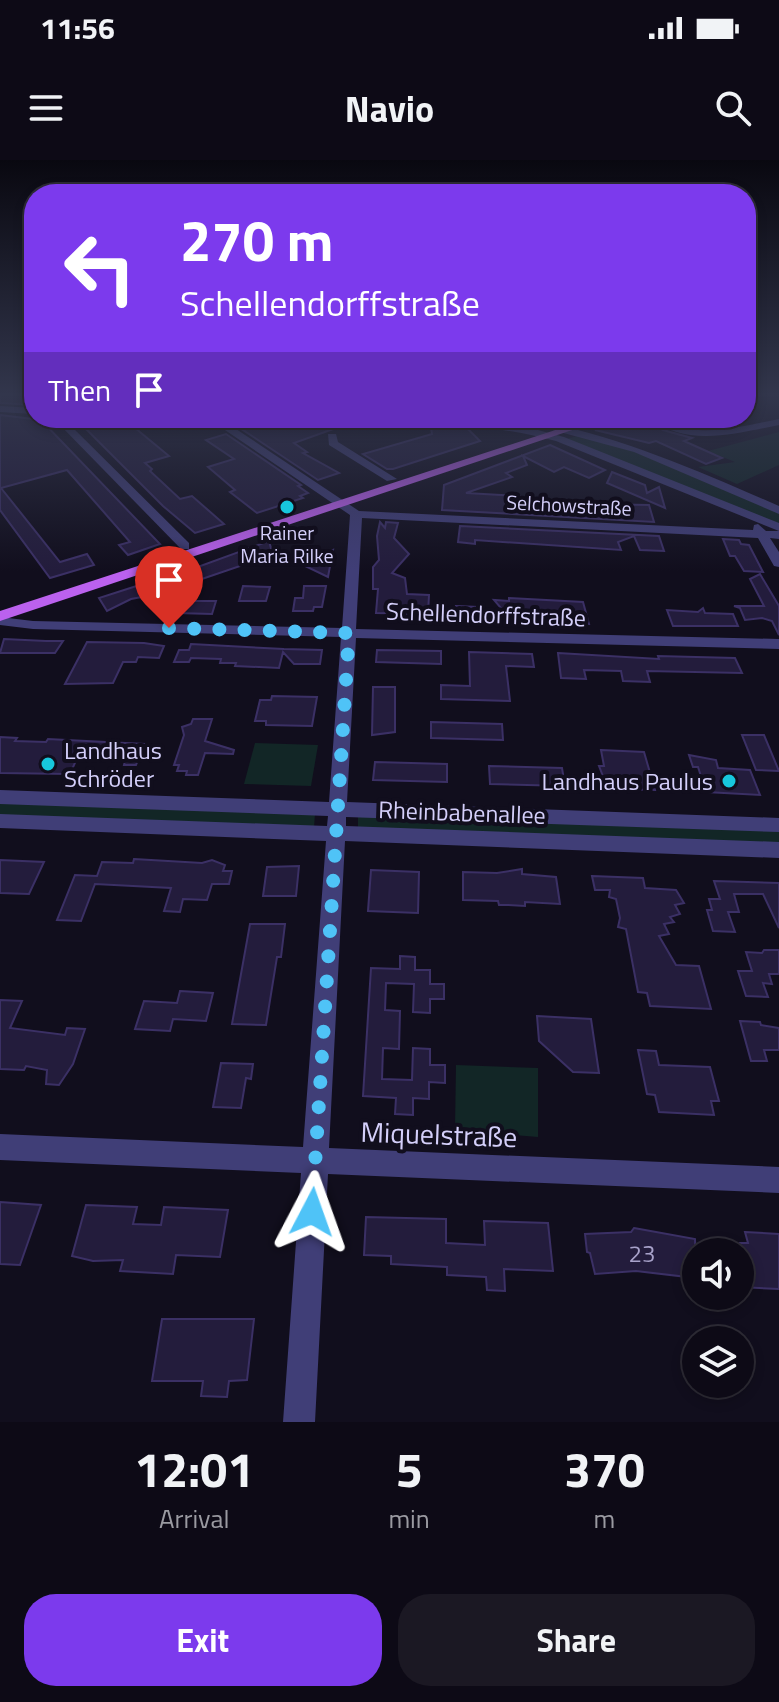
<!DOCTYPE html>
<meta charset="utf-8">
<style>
:root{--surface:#0d0a16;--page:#1b1823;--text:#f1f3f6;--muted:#9a9aa1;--line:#2d2b35;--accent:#7c3aed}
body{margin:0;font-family:"Titillium Web",sans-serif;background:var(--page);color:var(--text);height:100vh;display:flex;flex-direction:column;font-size:30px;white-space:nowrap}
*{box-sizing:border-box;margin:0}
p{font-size:26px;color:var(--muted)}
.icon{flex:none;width:44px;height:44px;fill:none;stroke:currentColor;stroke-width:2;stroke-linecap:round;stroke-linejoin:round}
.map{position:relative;height:1262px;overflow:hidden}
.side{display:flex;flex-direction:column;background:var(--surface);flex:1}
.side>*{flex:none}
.top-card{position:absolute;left:24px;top:24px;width:732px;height:244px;border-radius:32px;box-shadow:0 4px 12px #0003,0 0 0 2px var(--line);background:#7c3aed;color:#fff;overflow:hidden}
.tools{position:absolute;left:682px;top:1078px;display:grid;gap:16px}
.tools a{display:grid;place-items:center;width:72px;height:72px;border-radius:50%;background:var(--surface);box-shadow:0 4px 12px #0003,0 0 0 2px var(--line);font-size:40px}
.pin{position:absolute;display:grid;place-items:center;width:68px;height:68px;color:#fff;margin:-82px -34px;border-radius:50% 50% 50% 0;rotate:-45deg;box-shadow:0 0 8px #0007}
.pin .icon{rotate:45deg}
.me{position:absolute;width:88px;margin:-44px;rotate:4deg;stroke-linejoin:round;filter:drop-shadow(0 0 6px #0008)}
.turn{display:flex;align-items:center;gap:28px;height:168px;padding:0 24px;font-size:36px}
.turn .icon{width:104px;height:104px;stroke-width:2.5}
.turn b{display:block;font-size:56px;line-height:68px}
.then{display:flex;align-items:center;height:76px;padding:0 24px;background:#0003;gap:16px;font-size:30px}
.eta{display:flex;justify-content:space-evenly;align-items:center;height:136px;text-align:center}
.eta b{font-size:48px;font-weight:700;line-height:56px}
.button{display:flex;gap:16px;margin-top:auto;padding:16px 24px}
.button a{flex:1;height:92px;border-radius:32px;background:var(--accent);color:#fff;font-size:32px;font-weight:700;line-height:92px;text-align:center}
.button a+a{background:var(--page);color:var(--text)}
.status{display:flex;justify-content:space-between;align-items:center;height:56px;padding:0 40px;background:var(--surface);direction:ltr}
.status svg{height:22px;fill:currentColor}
header{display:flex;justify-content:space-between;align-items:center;height:104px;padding:0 24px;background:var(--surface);font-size:36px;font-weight:700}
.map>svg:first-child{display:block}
.green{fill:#122626}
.building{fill:#231c3c;stroke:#3b3065;stroke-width:2}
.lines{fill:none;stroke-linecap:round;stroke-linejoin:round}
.minor{fill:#403e77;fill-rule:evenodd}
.major{fill:#bb61ee;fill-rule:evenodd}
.route{stroke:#4fc3f7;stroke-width:14;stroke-dasharray:0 25.2}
.poi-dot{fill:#17c7dd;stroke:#110e1d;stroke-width:3}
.labels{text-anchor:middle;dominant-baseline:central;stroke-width:8;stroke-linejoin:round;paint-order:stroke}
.far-street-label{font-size:20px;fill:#d4cffa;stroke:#110e1d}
.far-poi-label{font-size:20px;fill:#d4cffa;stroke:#110e1d}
.street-label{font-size:24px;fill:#d4cffa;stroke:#110e1d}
.poi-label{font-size:24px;fill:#d4cffa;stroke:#110e1d;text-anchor:start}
.near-number-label{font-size:24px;fill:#a8a2ca}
.near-street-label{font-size:28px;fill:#d4cffa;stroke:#110e1d}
</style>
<div class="status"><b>11:56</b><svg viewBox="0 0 49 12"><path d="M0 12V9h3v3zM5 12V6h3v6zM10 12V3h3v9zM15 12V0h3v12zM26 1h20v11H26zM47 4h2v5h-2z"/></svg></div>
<header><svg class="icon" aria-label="menu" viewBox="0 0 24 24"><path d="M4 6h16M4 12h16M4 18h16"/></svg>Navio<svg class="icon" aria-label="search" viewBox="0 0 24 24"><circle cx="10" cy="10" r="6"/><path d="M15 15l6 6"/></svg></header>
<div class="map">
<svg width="779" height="1262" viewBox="0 0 779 1262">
<rect width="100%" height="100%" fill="#110e1d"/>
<g class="green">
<polygon points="779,272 779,305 737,324 698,307 735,302 708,291"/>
<polygon points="581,275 619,285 779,353 779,364 566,279"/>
<polygon points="255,583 318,585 311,626 244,624"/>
<polygon points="0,642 315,653 314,668 0,656"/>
<polygon points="358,655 779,670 779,684 358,669"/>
<polygon points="456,905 538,908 538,977 455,970"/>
</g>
<g class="building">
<polygon points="0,235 34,235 34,245 0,243"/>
<polygon points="0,255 41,260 160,384 128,395 119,385 130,382 67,310 1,328 60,402 87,394 94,405 50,418 0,350"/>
<polygon points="647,258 663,270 692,278 684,281 722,298 706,304 656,281 649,283 595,270"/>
<polygon points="667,258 717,258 731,265 698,267"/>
<polygon points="96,261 129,263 169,296 145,303 152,309 150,311 180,339 192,336 224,364 195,373 163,346 80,263"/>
<polygon points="260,265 336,268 294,283 307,292 303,293 339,313 318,320 243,270"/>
<polygon points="431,268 468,269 480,281 393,309 387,309 363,294 432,274"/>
<polygon points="226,274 301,325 298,326 308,333 300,336 303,338 257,353 230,332 235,330 208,307 234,299 206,280"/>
<polygon points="550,285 605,310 589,318 564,307 554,312 523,296 527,305 506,313 512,317 466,333 519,336 523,338 524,343 555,345 556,349 583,350 582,346 595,344 649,345 654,362 442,350 444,325"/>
<polygon points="612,312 645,325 647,333 659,327 665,348 607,323"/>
<polygon points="380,362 385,368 386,362 398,363 394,378 409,394 392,413 405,418 407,434 429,435 428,454 376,453 378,429 373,429 373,407 379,400 377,376"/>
<polygon points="460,366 659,376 664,391 640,390 634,376 618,382 621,390 475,380 475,384 458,382"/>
<polygon points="723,379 739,380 741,384 749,385 763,412 744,411 735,396 730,396"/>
<polygon points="269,381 272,392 248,401 249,403 193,422 184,412"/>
<polygon points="333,390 328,417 303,405"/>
<polygon points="760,414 779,446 779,475 772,461 762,458 745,460 740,448 734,446 764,446 750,419"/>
<polygon points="149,422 158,434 131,439 107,451 99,438"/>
<polygon points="243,426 270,427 266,441 239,441"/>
<polygon points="304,426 326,426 322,447 314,447 313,451 293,451 295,438 303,438"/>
<polygon points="509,438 583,442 589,464 508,462 507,455 494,440 509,441"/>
<polygon points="182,441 216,441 212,454 177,453"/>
<polygon points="456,446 478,447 478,461 458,460"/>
<polygon points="703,448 705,453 733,454 738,466 673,466 667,450 698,452"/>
<polygon points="4,479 46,481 63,481 55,493 0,493"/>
<polygon points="87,482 144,483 164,486 159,498 138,497 136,502 123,502 113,523 65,524"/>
<polygon points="191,484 284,489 322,490 320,504 294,504 283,492 279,508 235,506 236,503 220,503 221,499 191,498 189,502 174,502 179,490 189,490"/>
<polygon points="377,490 441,491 441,504 376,502"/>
<polygon points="469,492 532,494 534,507 506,506 510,541 441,539 441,525 470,526"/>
<polygon points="558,493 659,499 658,496 735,498 742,513 647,511 650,522 623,521 621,511 584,510 586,519 561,518"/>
<polygon points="373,527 395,527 395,572 372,575"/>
<polygon points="272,536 317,537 312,566 266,565 266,561 255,561 260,540 271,540"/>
<polygon points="193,559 212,559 205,581 234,590 233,594 205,593 198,615 186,615 187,611 177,611 179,605 174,605 184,575 182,567 191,564"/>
<polygon points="431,562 502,564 503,580 431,578"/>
<polygon points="742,575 764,575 779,611 756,610"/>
<polygon points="0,577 17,578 15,581 46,582 48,579 144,584 136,605 124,605 125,601 106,600 107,597 78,596 70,614 0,613"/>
<polygon points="601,590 644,592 655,630 608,629 599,606 604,606"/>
<polygon points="689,595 716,600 718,608 750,610 760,635 706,632 698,607 693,607"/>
<polygon points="375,602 447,604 447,622 373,620"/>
<polygon points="489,606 562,608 565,626 490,624"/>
<polygon points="134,699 202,703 212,700 225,705 223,711 232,711 229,724 212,724 207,740 183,739 180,752 164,751 171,728 95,724 81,761 57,760 75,715 97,716 102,702 133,703"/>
<polygon points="0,700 44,702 29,734 0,733"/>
<polygon points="299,706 296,736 263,736 267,707"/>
<polygon points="522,709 522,714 556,717 560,744 525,742 525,746 508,745 499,745 498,741 463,740 463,712 497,713"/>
<polygon points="371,710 419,712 418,753 368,751"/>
<polygon points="592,716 643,718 645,728 676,730 684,743 675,745 680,754 670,757 674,762 664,764 669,774 659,776 676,805 699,806 711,849 650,846 647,833 638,832 626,769 618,767 620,758 616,739 609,737 610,730 595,730"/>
<polygon points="714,721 779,723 779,768 763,734 734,734 739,752 728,752 735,772 713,771 707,750 712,750 709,739 720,739"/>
<polygon points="250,764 285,764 281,797 277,797 266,865 232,864"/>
<polygon points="764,790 779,790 779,814 769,814 772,824 763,823 768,837 746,836 738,811 752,811 746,792 762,793"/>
<polygon points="400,796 415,797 415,810 430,810 430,824 444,824 444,839 430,839 430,853 413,852 414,824 386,823 385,850 400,851 399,889 383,888 382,919 412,920 413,888 430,889 430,905 445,905 445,923 429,922 429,939 413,938 413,955 395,954 396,938 363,936 371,808 400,809"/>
<polygon points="180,831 213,833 206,861 173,859 170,871 135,869 144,841 177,843"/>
<polygon points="0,840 22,841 10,868 65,875 67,868 85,869 73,904 59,925 46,924 47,910 26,906 24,910 0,909"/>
<polygon points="537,856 591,859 599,913 573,912 539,881"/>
<polygon points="740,861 760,862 761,865 779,868 779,890 764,890 767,901 751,901"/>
<polygon points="638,890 656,891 659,905 710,907 719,941 711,941 714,955 659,952 655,935 647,934"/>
<polygon points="221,903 253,904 251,919 246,918 241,948 213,947"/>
<polygon points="0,1042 41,1045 20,1105 0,1104"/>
<polygon points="86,1045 137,1047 133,1064 161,1065 164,1047 228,1050 220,1097 176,1095 173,1114 120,1111 123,1100 93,1101 72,1096"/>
<polygon points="366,1057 446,1059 446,1083 485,1085 484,1061 548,1063 553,1111 504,1109 505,1131 487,1130 486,1117 447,1115 447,1107 391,1104 391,1096 364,1095"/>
<polygon points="634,1068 695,1079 696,1118 636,1111 595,1114 590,1093 587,1092 585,1074 631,1072"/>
<polygon points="745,1072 779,1074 779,1129 740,1127 740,1083 748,1083"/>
<polygon points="162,1159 254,1159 247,1220 229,1221 227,1237 201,1236 203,1221 152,1221"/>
</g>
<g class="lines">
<g class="minor">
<polygon points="0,246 34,248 34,254 0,252"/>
<path d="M203,258L474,259L523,266L564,277L779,363V371L556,281C456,254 339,263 235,261L233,267L359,351L753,370L754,365L758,364L766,371H779V379L770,378L779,392V407L774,406L758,378L362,358L356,469L779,479V489L356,478L347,642L779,658V672L346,657V666L779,682V698L345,681L329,988L779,1007V1033L328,1014L315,1262H283L301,1013L0,1000V974L303,987L326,681L0,668V654L327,666L328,656L0,644V630L329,642L341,477L33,469L0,465V457L33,461L342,468L350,355L225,270V261Z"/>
<path d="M650,258C667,258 681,269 698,270C725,272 753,264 779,259V265C737,273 686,288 650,258Z"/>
<polygon points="59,260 65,260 189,383 189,389 181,389 59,264"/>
<path d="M548,263C629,280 703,313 779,346V354L634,292L545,268V264Z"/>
<polygon points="328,274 336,274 338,282 397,319 387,321 329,285"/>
</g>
<g class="major">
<polygon points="746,235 753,235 746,238"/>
<polygon points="592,258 608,258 0,461 0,451"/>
</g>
</g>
<linearGradient id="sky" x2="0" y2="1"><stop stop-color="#090810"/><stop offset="0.57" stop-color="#32364c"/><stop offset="1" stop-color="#32364c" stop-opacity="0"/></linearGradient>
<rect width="779" height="411" fill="url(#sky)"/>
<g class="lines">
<polyline class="route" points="169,468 349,473 312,1052"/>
</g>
<g class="poi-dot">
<circle cx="287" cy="347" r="8"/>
<circle cx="48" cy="604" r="8"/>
<circle cx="729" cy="621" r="8"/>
</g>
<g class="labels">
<g class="far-street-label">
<text transform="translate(569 345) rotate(3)">Selchowstraße</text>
</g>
<g class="far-poi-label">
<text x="287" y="372">Rainer<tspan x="287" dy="23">Maria Rilke</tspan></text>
</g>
<g class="street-label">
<text transform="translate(486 454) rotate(2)">Schellendorffstraße</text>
<text transform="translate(462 652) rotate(2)">Rheinbabenallee</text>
</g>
<g class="poi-label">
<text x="64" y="590">Landhaus<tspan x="64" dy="28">Schröder</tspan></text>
<text x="713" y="621" text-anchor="end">Landhaus Paulus</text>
</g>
<g class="near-number-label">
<text x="642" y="1093">23</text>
</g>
<g class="near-street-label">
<text transform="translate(439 974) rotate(2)">Miquelstraße</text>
</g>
</g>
</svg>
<div class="tools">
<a><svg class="icon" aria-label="sound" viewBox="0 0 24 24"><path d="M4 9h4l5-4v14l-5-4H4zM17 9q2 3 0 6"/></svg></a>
<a><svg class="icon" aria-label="layers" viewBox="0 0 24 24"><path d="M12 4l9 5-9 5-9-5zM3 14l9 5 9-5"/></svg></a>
</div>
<div class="pin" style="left:169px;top:468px;background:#d93025"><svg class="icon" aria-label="arrive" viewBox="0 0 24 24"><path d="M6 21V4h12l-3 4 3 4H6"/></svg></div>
<svg class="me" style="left:312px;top:1052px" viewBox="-20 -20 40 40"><path d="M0-17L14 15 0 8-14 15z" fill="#4fc3f7" stroke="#fff" stroke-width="4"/></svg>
<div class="top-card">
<div class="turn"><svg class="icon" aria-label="left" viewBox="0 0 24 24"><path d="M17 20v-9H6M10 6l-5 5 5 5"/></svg><div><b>270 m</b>Schellendorffstraße</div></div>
<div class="then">Then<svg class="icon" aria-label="arrive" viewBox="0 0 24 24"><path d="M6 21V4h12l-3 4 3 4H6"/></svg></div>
</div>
</div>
<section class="side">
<div class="eta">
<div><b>12:01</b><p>Arrival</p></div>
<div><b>5</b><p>min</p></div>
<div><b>370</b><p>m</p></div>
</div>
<div class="button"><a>Exit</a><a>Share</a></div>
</section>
